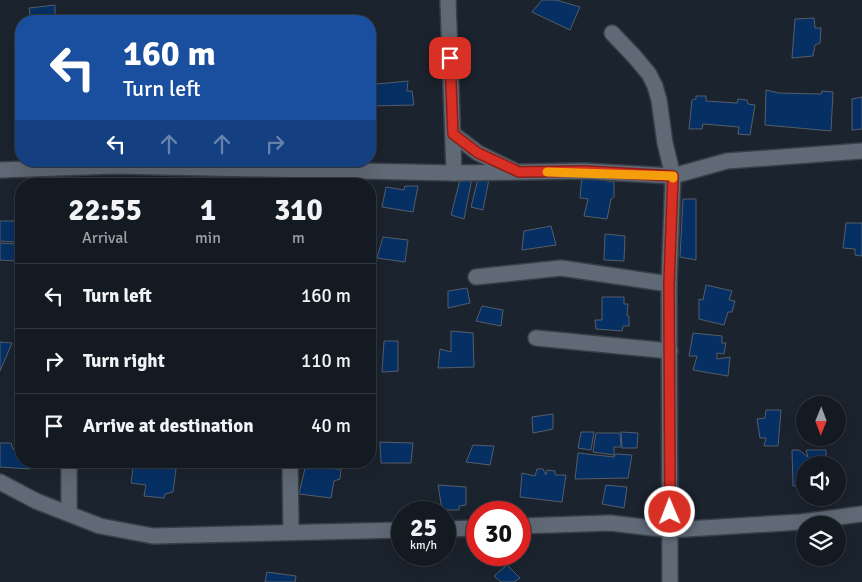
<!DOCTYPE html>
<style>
:root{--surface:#141a22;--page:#21272f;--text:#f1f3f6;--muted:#9da1a5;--line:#333840}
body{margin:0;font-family:Signika,sans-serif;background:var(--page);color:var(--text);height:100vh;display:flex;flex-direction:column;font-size:19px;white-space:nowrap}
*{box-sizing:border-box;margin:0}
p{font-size:16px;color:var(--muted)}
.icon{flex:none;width:28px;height:28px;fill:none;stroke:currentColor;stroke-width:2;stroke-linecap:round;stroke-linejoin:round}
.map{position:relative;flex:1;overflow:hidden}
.drawer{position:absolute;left:15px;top:178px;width:361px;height:290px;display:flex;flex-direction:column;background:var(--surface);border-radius:20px;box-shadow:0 5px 20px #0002,0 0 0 1px var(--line)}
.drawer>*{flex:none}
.guide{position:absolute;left:15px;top:15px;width:361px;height:152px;border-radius:20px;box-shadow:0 5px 20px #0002,0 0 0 1px var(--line);background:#1a4fa0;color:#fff;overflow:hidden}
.needle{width:32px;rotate:181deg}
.tools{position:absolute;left:796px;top:396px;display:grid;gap:10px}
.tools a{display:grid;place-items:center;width:50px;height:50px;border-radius:50%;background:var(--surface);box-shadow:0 5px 20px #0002,0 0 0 1px var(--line);font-size:25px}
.speed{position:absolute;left:391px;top:501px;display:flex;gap:10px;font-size:25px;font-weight:700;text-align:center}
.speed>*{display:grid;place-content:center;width:65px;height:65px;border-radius:50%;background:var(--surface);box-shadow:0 5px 20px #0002,0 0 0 1px var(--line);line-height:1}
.speed small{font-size:12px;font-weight:400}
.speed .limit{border:8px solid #d22;background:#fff;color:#111}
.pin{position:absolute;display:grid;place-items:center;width:42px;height:42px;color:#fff;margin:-21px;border-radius:10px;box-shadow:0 2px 8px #0006}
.me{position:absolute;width:55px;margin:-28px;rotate:359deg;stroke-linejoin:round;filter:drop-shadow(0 0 4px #0008)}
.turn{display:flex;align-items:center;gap:18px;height:105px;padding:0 25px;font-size:22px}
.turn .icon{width:65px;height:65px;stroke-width:2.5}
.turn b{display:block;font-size:35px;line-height:42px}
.lanes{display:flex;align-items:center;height:48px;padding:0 25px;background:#0003;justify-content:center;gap:25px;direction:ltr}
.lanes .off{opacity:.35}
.eta{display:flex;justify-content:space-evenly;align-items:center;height:85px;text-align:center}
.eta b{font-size:30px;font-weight:700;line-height:35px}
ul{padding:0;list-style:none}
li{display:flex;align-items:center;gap:15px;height:65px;padding:0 25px;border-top:1px solid var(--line)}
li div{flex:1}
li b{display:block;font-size:19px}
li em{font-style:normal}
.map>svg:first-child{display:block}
.building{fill:#063063;stroke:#545d6a}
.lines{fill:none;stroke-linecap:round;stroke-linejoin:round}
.minor-casing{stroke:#393f49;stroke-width:18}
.minor{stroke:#606a76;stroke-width:15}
.route-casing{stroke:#8d1f18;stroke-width:12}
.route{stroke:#d93025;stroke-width:9}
.slow{stroke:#f59e0b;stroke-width:9}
</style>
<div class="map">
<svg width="862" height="582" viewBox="0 0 862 582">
<rect width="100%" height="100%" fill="#1b232e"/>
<g class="building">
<polygon points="542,0 556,0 580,7 570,30 532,12"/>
<polygon points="55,5 55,21 31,21 29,8"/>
<polygon points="814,18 815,28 821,28 820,43 815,45 813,56 792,58 795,19"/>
<polygon points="370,80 376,80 377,84 408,81 407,91 412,91 414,105 370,106"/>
<polygon points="766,90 779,93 821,94 822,91 833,92 831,131 765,125"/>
<polygon points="696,96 706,96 706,101 737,103 738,99 747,100 748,104 755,105 750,135 738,134 739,127 703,124 702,129 689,129 692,100 696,99"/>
<polygon points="862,97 862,129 852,130 852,99"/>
<polygon points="582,175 606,177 606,181 614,182 614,197 611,199 607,219 584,216 588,199 580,198"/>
<polygon points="461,176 472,178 464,219 451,215"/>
<polygon points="478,179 489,179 483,210 471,207"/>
<polygon points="405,186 418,186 413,212 382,207 386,187 404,190"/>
<polygon points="683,199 696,199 696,260 680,257"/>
<polygon points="0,221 20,221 16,242 0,241"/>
<polygon points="846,223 862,223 862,256 855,255 855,249 843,248"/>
<polygon points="551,226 556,245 522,250 524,231"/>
<polygon points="605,234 625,236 624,261 604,260"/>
<polygon points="383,237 408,240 405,262 377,258"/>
<polygon points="0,243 16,244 15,261 0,260"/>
<polygon points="706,285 732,291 729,300 735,301 732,312 728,312 724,325 699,319 699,299 703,300"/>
<polygon points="467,288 470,303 448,308 448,291"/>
<polygon points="602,297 624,297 624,304 628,304 627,315 629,316 629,326 623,326 622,331 596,329 595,320 602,320"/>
<polygon points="482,306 503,310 501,326 476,321"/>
<polygon points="451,331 473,333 474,367 438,368 440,349 451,352"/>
<polygon points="693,333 722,336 722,343 726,343 724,354 717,353 717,359 730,357 728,376 693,370 697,356 689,356"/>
<polygon points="384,341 398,341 398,371 382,372"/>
<polygon points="0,342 12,343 0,371"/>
<polygon points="766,410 781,410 778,446 764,446 766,438 760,438 757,419 765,418"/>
<polygon points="553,414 553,429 533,433 532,417"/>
<polygon points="581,432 594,432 591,450 578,448"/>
<polygon points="621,432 638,433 637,448 622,448"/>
<polygon points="596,433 620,433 621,447 614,447 614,455 593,452"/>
<polygon points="380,442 413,443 411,463 381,463"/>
<polygon points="0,443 11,443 13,449 21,449 21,461 32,461 30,469 0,467"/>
<polygon points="473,445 494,446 490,465 466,462"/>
<polygon points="792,450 799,450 808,457 806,450 826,450 826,465 805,465 805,486 793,486"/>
<polygon points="578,453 614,457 615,454 632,455 628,478 575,479"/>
<polygon points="134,461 176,469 173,492 165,494 164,498 144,496 146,485 131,483"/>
<polygon points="312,461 337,461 335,469 341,469 340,479 334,481 331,498 299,494 305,468 311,465"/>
<polygon points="537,469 543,469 546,475 547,470 555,471 555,475 566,475 562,502 520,497 522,473 535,476"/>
<polygon points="438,485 466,487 466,505 459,506 459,510 442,510"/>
<polygon points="606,485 627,487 624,508 602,504"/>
<polygon points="501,555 518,555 510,564"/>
<polygon points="507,565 520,578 514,582 501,582 494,576"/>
<polygon points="267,572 296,576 295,582 265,582"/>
</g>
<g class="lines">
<defs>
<g id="minor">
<polyline points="448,0 454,173"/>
<polyline points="612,33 634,56 649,74 655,86 659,100 665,143 673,176 669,284 670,582"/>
<polyline points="453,134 478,153 513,170"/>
<polyline points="0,170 115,166 454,173 584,171 673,176 727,161 862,151"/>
<polyline points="476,277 561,268 669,284"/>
<polyline points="536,338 670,351"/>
<polyline points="290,461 291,532"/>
<polyline points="0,482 36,501 100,526 153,536 402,530"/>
<polyline points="69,514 69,461"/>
<polyline points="520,526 610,523 670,530 801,522 862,514"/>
<polyline points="445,529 478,528"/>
</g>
</defs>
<use href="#minor" class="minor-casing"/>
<use href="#minor" class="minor"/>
</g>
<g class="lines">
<defs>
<polyline id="route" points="450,58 453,134 478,153 519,172 584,171 673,176 669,284 670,512"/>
</defs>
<use href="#route" class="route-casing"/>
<use href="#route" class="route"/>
<polyline class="slow" points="547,172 673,176 673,178"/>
</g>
</svg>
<div class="tools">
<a><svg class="needle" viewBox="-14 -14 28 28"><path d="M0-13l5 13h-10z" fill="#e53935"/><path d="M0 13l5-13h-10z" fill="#9da1a5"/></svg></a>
<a><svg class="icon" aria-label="sound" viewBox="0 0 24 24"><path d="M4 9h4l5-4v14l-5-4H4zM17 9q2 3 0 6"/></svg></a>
<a><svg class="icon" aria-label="layers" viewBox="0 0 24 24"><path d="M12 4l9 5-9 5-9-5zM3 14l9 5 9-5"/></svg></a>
</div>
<div class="speed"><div>25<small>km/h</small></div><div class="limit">30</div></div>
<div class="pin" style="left:450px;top:58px;background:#d93025"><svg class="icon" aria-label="arrive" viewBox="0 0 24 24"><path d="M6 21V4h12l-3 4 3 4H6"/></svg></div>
<svg class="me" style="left:670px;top:512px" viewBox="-20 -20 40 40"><circle r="17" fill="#d93025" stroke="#fff" stroke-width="3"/><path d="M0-11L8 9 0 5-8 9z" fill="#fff"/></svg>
<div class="guide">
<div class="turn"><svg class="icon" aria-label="left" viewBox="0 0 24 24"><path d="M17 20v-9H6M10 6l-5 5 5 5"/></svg><div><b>160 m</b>Turn left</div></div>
<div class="lanes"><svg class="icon" aria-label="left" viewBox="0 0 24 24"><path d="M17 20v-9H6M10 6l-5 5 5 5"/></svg><svg class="icon off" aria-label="ahead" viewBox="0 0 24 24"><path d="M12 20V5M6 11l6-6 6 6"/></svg><svg class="icon off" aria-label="ahead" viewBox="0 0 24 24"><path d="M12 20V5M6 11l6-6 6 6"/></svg><svg class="icon off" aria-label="right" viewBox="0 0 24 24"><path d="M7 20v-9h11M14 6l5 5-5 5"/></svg></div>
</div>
<section class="drawer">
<div class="eta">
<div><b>22:55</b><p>Arrival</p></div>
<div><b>1</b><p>min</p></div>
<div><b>310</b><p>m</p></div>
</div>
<ul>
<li><svg class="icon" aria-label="left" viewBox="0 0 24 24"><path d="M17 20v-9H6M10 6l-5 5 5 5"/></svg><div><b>Turn left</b></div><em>160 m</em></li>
<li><svg class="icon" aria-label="right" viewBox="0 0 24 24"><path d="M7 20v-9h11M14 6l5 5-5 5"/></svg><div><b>Turn right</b></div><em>110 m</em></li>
<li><svg class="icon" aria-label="arrive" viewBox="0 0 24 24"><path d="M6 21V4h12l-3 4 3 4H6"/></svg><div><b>Arrive at destination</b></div><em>40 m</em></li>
</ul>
</section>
</div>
